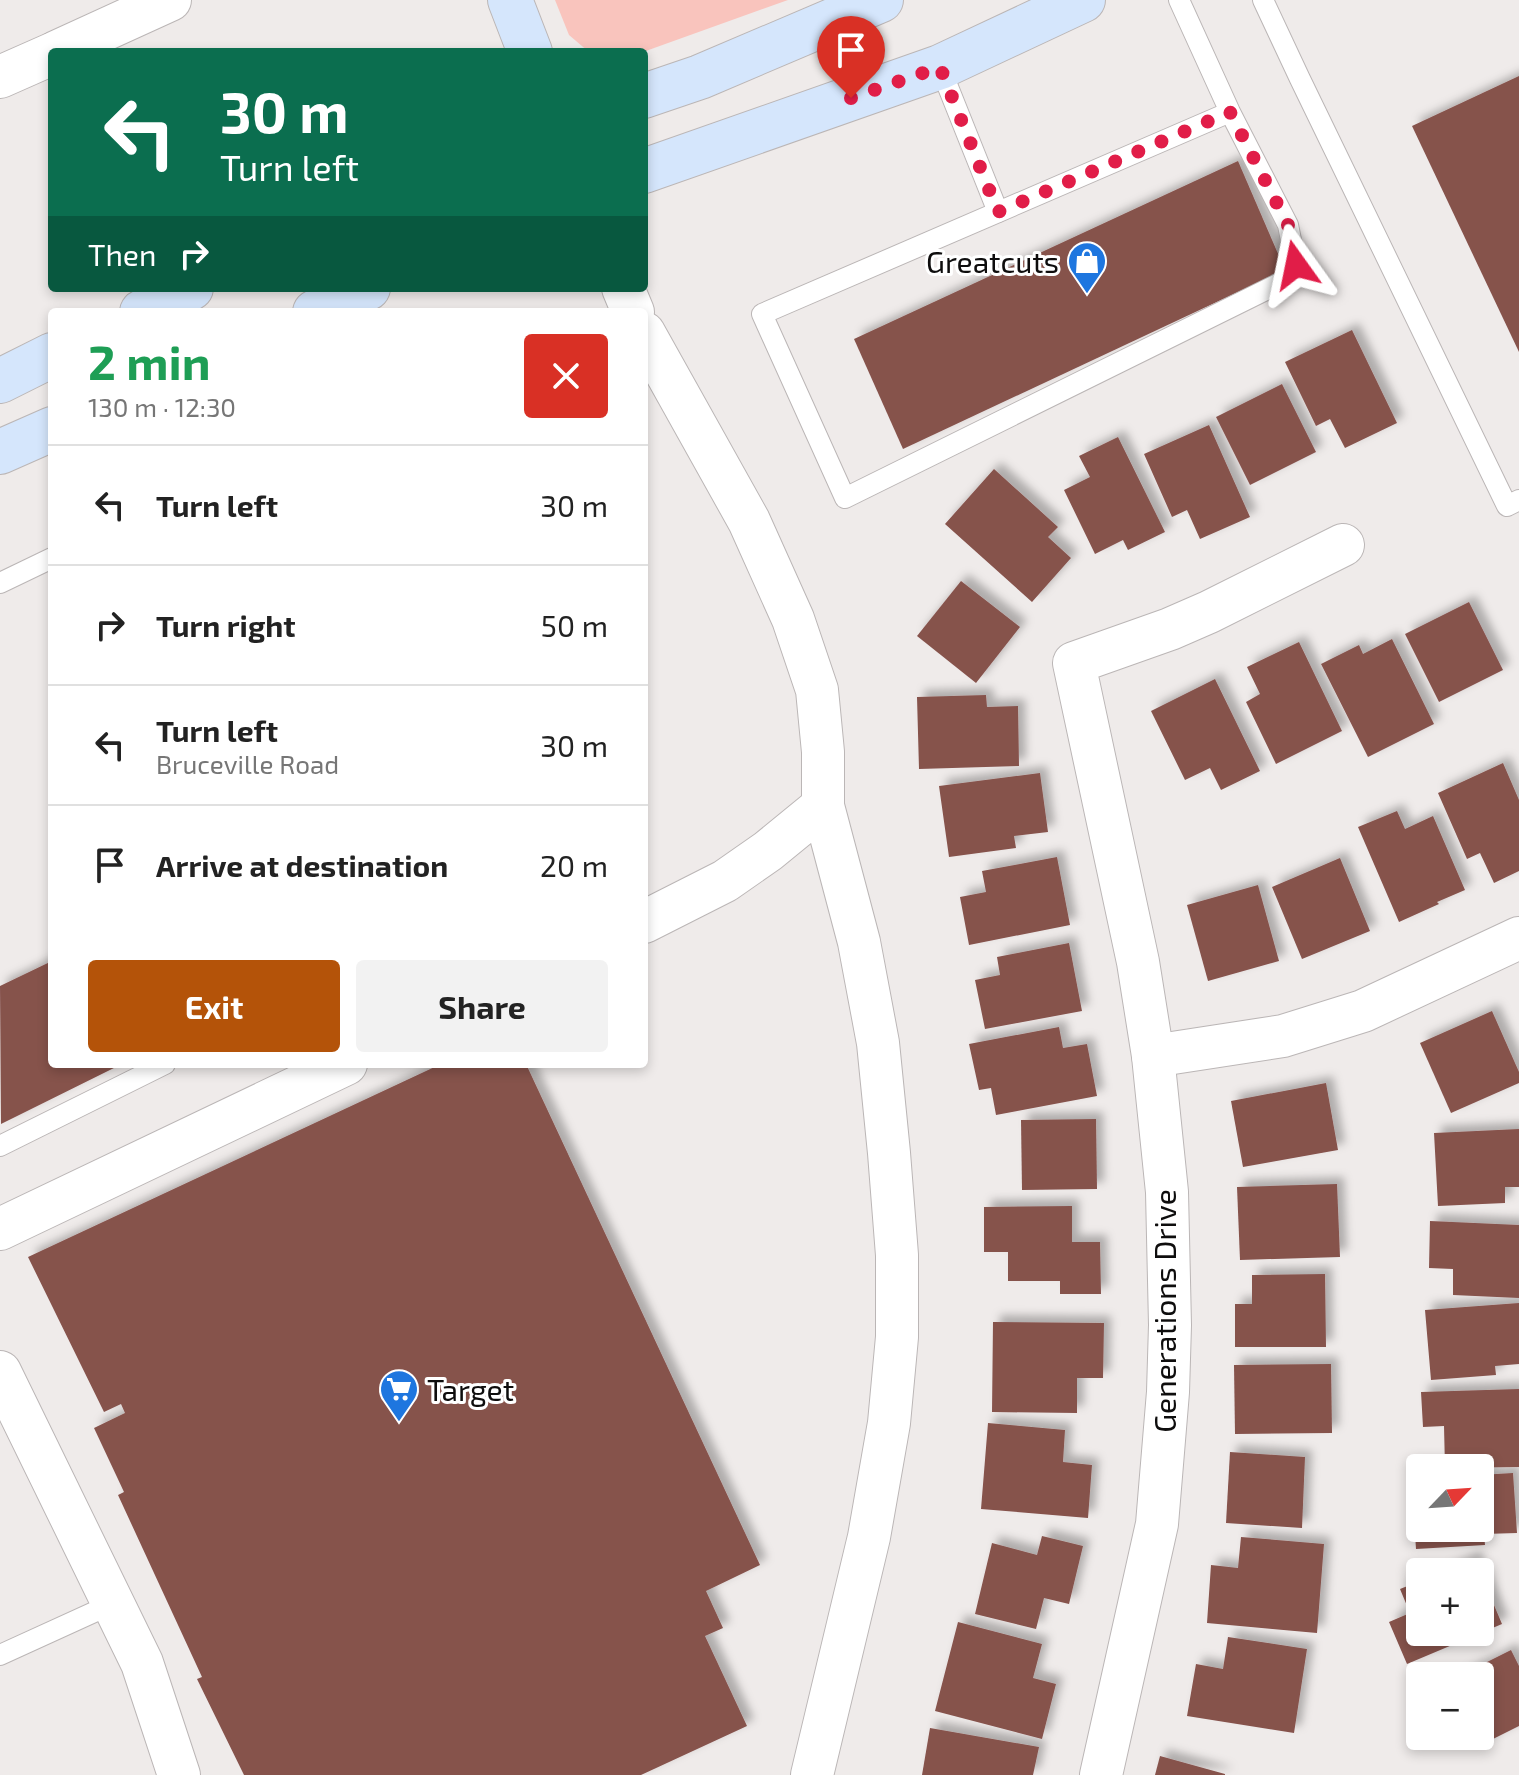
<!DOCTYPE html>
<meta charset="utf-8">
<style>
:root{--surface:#fff;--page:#f2f2f2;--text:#222;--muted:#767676;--line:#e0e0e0;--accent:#b45309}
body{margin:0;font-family:"Exo 2",sans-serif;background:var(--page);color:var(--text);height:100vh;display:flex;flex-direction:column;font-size:30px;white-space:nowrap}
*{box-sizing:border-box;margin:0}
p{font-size:26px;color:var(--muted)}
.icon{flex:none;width:44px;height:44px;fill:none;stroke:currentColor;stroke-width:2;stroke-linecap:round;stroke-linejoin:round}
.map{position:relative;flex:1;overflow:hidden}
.panel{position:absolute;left:48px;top:308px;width:600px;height:760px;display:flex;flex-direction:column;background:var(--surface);border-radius:8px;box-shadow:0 4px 12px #0003}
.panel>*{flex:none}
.guide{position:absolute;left:48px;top:48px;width:600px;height:244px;border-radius:8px;box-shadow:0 4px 12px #0003;background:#0b6e4f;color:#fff;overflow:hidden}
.needle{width:52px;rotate:65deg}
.buttons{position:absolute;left:1406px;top:1454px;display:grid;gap:16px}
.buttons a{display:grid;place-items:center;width:88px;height:88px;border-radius:8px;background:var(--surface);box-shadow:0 4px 12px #0003;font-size:40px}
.pin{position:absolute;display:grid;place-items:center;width:68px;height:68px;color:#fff;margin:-82px -34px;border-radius:50% 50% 50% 0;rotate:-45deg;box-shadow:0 0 8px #0007}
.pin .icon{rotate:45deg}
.me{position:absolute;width:88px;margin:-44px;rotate:348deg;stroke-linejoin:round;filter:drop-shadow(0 0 6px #0008)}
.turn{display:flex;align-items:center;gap:28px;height:168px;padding:0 40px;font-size:36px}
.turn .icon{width:104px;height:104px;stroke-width:2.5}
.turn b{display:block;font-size:56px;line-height:68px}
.then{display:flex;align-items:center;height:76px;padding:0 40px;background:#0003;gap:16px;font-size:30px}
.round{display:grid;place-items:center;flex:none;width:84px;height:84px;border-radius:8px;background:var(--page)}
.overview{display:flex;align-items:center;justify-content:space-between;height:136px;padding:0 40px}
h1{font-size:48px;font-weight:700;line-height:60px;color:#1e9e55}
.cta{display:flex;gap:16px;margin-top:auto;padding:16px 40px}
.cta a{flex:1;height:92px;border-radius:8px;background:var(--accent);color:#fff;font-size:32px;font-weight:700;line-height:92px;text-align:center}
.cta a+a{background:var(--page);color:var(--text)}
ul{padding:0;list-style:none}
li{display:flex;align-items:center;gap:24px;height:120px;padding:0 40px;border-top:2px solid var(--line)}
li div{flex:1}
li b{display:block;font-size:30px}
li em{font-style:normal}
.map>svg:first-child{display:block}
.green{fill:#f9c4bd}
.building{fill:#86524c;filter:url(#shadow)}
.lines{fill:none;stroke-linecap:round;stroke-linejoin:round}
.lane-casing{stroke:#bbb6b6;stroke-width:22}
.street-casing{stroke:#bbb6b6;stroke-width:44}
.secondary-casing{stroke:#bbb6b6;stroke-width:46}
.lane{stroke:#fff;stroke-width:20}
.street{stroke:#fff;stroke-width:42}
.secondary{stroke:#d5e6fc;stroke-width:44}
.route{stroke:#e11d48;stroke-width:14;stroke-dasharray:0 25.2}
.labels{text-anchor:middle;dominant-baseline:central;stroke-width:6;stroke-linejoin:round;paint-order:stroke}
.poi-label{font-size:30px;fill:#0e0d0d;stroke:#fff;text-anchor:end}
.street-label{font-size:30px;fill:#0e0d0d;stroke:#fff}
</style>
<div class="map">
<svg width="1519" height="1775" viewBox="0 0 1519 1775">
<defs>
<filter id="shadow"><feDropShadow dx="7" dy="-7" stdDeviation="4" flood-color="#0004"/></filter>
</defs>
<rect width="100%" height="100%" fill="#efebea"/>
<polygon class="green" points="555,0 788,0 643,52 589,52 569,35"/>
<g class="building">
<polygon points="1519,76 1519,352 1412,126"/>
<polygon points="1238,161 1285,270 903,449 854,339"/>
<polygon points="1352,330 1397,423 1345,448 1330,419 1316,426 1285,362"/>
<polygon points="1282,384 1316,452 1250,485 1216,417"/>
<polygon points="1209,425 1250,517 1200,539 1187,510 1172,517 1144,454"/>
<polygon points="1118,437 1165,532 1128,550 1123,540 1095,554 1064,490 1090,477 1079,456"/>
<polygon points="994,469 1058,527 1048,537 1071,558 1032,602 945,524"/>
<polygon points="961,581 1020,627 976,683 917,636"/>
<polygon points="1469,602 1503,670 1439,702 1405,634"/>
<polygon points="1392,639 1434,724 1368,757 1321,664 1359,645 1363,654"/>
<polygon points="1299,642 1342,731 1276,764 1246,702 1260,694 1247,667"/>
<polygon points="1215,679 1260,771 1221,790 1210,768 1185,780 1151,711"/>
<polygon points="986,695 987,707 1018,706 1019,766 919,769 917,697"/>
<polygon points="1503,763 1519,800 1519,871 1494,883 1480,853 1467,859 1438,793"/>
<polygon points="1040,773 1048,832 1014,836 1016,848 949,857 939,786"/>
<polygon points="1397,811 1405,829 1433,816 1465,890 1437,902 1439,904 1399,922 1358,827"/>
<polygon points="1057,857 1070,925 969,945 960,897 986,892 982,871"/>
<polygon points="1340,858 1370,931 1302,959 1272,887"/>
<polygon points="1258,885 1279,961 1208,981 1187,905"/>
<polygon points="1069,943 1082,1011 985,1029 975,980 1000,975 997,957"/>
<polygon points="52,961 52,1064 122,1064 1,1124 0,986"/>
<polygon points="1492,1011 1519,1072 1519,1083 1451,1113 1420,1043"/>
<polygon points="1059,1027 1063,1048 1087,1044 1097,1096 996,1115 991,1088 979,1090 969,1044"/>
<polygon points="441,1064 526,1064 760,1565 706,1591 723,1628 705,1636 747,1726 641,1775 244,1775 197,1679 202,1677 118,1495 124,1492 94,1428 125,1413 121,1404 104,1412 28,1257"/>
<polygon points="1326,1083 1338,1150 1243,1167 1231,1101"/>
<polygon points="1096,1119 1097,1189 1022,1190 1021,1120"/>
<polygon points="1519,1129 1519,1187 1505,1187 1505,1203 1438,1206 1434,1133"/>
<polygon points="1337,1184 1340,1257 1240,1260 1237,1187"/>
<polygon points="1072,1206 1072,1242 1100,1242 1101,1294 1060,1294 1060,1281 1008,1281 1008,1252 984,1252 984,1207"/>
<polygon points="1430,1221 1519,1225 1519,1298 1453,1295 1453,1269 1429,1268"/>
<polygon points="1325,1274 1326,1347 1235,1347 1235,1304 1252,1304 1252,1275"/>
<polygon points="1519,1303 1519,1364 1495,1366 1496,1375 1431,1380 1425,1310"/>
<polygon points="993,1322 1104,1323 1103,1378 1077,1378 1077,1413 992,1412"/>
<polygon points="1331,1364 1332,1433 1235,1434 1234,1365"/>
<polygon points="1519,1389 1519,1467 1445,1468 1444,1426 1423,1427 1421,1392"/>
<polygon points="988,1423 1065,1430 1063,1462 1092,1465 1088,1518 981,1509"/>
<polygon points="1230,1452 1305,1457 1302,1528 1226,1523"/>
<polygon points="1513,1473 1517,1533 1484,1534 1485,1545 1416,1549 1413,1502 1420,1502 1420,1528 1480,1528 1480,1475"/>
<polygon points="1042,1536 1083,1546 1069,1604 1044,1598 1036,1629 975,1614 992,1543 1037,1555"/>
<polygon points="1241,1537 1324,1544 1317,1633 1207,1623 1211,1565 1238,1568"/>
<polygon points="1474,1558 1502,1624 1407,1664 1389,1622 1410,1613 1400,1589 1420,1581 1420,1632 1480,1632 1480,1572 1441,1572"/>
<polygon points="958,1622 1042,1644 1033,1678 1056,1684 1042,1739 935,1711"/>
<polygon points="1228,1637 1307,1649 1294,1733 1187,1716 1196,1664 1223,1669"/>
<polygon points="1511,1650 1519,1666 1519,1726 1477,1747 1471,1736 1480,1736 1480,1676 1459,1676"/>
<polygon points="930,1728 1039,1747 1033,1775 922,1775"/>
<polygon points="1160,1756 1225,1774 1225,1775 1155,1775"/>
</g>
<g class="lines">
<defs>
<g id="lane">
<polyline points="1179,0 1230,112 1288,225 1296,265 1290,278 845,498 762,314 1230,112"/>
<polyline points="1263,0 1300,79 1507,506 1519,500"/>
<polyline points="940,67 998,212"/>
<polyline points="0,583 52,558"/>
<polyline points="0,1146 165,1064"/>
<polyline points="0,1655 114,1603"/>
</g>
<g id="street">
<polyline points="56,52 170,0"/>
<polyline points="0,77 52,54"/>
<polyline points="623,288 633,312"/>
<polyline points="644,333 749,521 793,619 817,690 823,752 823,806 859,942 878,1043 889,1153 897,1255 897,1337 889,1423 869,1537 812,1775"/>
<polyline points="644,922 725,881 768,851 823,806"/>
<polyline points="1153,1056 1283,1036 1363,1011 1519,938"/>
<polyline points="0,1229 346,1064"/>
<polyline points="0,1372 142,1663 179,1775"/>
<polyline points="1101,1775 1157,1524 1168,1392 1170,1325 1167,1192 1153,1056 1138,962 1074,663 1170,629 1209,612 1343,545"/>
</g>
<g id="secondary">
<polyline points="510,0 530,52"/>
<polyline points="644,96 700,77 881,0"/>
<polyline points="644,171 940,67 1083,0"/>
<polyline points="142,312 191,288"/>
<polyline points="315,312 368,288"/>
<polyline points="0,381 52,355"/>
<polyline points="0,452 52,429"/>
</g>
</defs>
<use href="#lane" class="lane-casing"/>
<use href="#street" class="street-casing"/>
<use href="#secondary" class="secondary-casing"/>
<use href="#lane" class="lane"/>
<use href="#street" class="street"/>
<use href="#secondary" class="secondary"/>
</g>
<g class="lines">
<polyline class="route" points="851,98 940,67 998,212 1230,112 1288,225 1296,265"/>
</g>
<defs>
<symbol id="shop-pin" viewBox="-11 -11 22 30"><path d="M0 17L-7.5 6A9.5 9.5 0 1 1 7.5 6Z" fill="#1e76df" stroke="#fff"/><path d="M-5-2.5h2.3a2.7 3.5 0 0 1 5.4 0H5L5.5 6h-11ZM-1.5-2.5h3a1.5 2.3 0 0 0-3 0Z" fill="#fff"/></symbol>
<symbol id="supermarket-pin" viewBox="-11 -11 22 30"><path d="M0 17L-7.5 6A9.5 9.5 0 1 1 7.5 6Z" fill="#1e76df" stroke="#fff"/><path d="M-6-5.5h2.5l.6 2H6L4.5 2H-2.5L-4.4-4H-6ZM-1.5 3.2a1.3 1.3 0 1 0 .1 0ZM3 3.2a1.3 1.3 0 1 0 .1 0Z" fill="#fff"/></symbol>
</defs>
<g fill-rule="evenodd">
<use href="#shop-pin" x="1065" y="239" width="44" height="60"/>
<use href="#supermarket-pin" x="377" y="1367" width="44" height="60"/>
</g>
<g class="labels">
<g class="poi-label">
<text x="1059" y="261">Greatcuts</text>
<text x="427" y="1389" text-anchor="start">Target</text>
</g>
<g class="street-label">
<text transform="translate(1164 1311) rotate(-90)">Generations Drive</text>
</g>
</g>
</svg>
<div class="buttons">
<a><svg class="needle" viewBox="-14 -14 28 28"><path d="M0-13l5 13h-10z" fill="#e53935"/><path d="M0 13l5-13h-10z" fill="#767676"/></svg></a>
<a>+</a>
<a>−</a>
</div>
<div class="pin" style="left:851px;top:98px;background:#d93025"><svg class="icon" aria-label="arrive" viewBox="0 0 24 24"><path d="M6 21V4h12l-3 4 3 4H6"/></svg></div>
<svg class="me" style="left:1296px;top:265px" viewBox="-20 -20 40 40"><path d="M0-17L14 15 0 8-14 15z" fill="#e11d48" stroke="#fff" stroke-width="4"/></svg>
<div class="guide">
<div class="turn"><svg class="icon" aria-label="left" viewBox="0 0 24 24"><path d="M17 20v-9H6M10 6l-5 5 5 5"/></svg><div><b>30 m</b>Turn left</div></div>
<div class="then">Then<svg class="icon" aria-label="right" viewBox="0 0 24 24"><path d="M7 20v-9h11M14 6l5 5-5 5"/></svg></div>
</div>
<section class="panel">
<div class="overview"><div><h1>2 min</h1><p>130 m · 12:30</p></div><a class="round" style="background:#d93025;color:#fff"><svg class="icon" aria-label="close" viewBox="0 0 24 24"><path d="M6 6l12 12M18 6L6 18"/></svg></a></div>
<ul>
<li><svg class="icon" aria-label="left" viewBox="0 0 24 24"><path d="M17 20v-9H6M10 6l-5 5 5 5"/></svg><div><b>Turn left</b></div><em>30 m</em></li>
<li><svg class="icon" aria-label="right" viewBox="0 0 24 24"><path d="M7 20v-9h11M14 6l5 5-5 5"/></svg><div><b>Turn right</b></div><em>50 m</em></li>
<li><svg class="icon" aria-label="left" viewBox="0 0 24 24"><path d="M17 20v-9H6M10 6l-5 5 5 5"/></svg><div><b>Turn left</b><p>Bruceville Road</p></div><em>30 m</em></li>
<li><svg class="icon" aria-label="arrive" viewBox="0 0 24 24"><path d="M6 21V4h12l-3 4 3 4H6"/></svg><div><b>Arrive at destination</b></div><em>20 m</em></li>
</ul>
<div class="cta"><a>Exit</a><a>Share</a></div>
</section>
</div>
